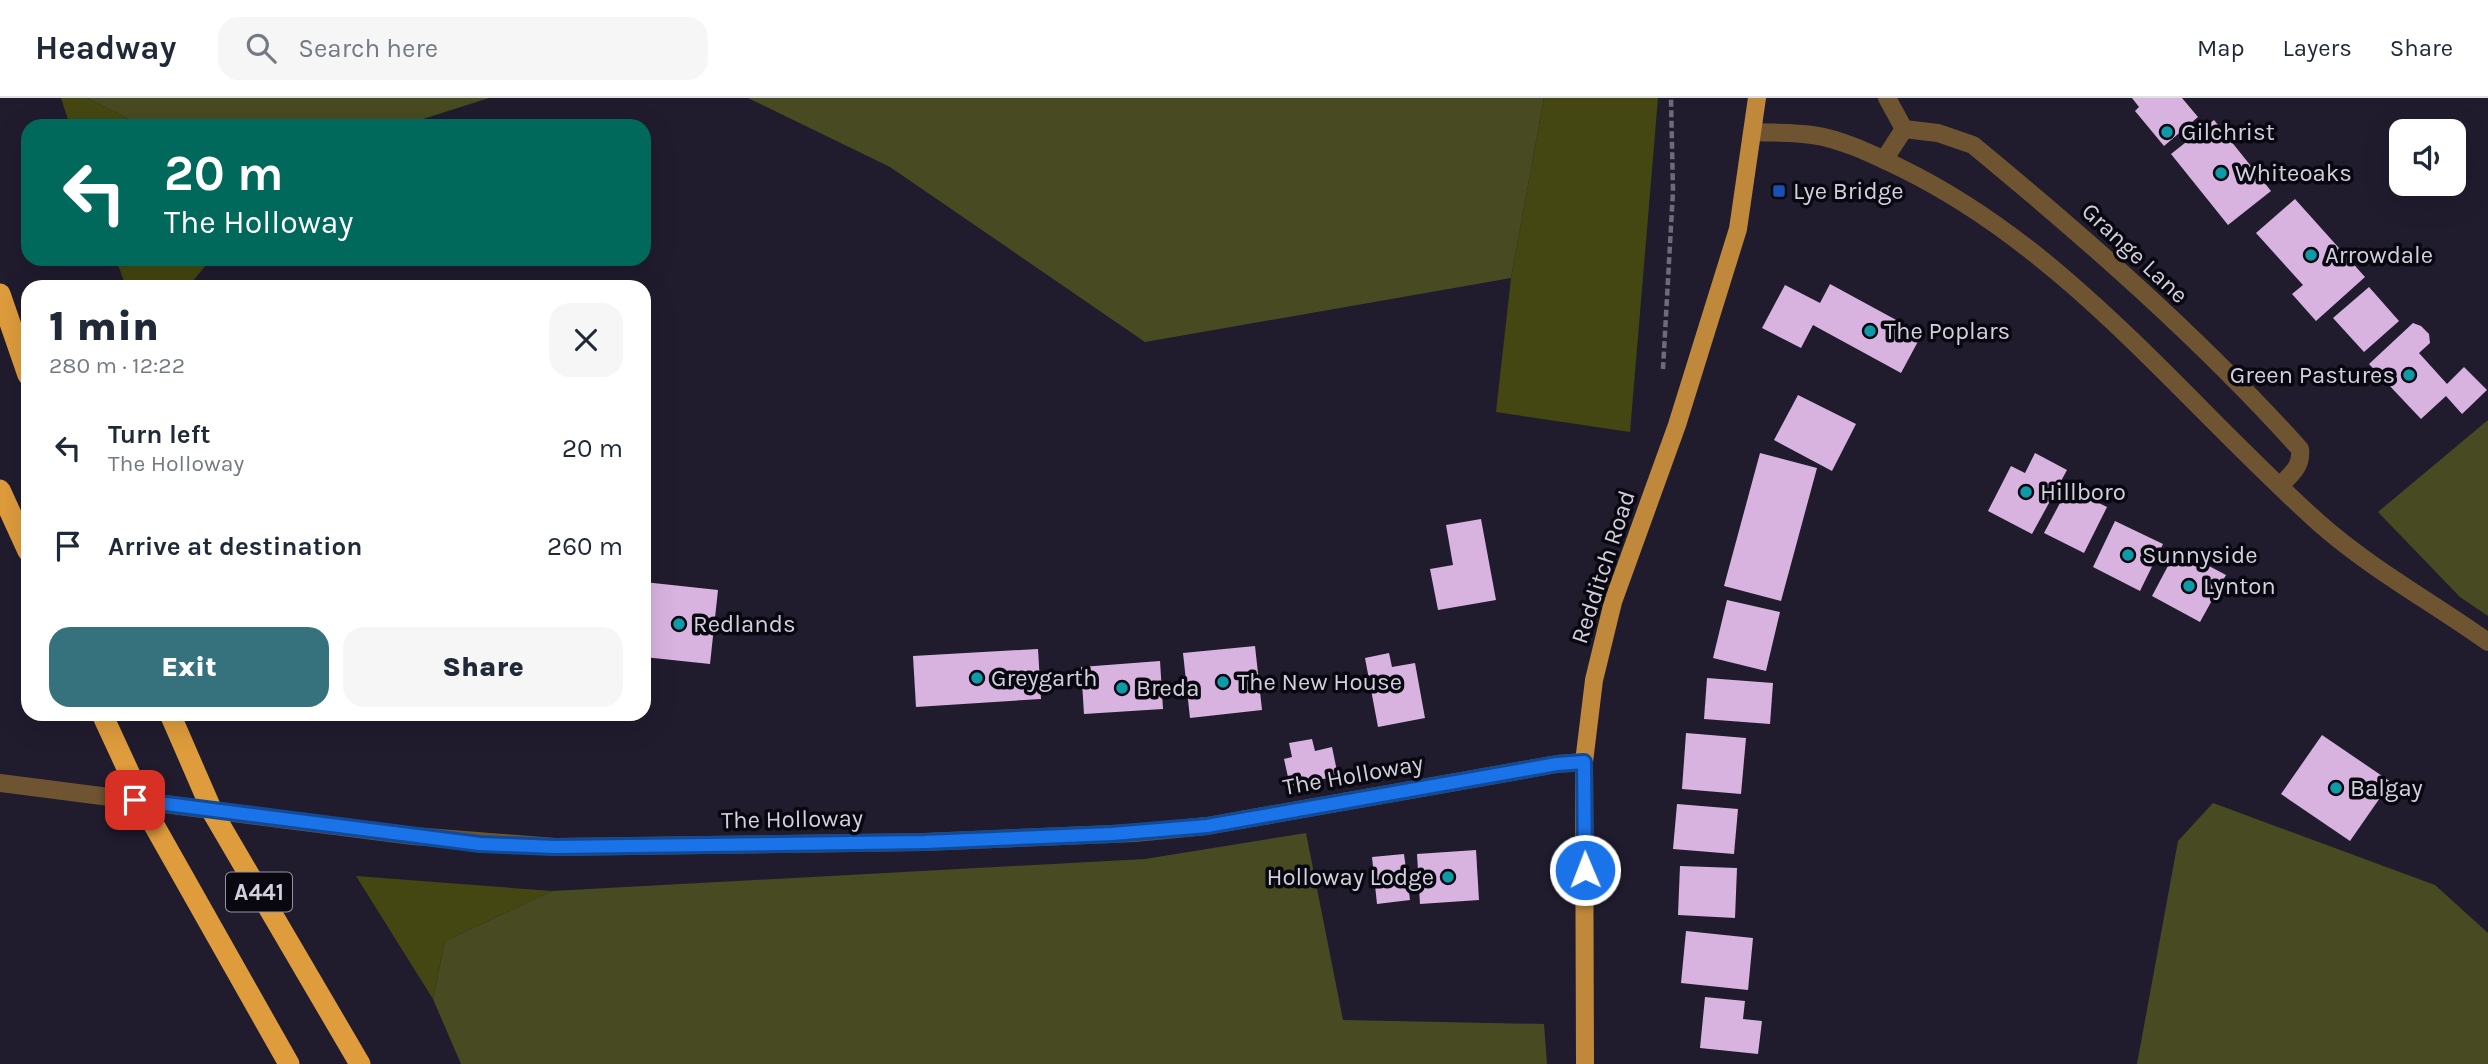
<!DOCTYPE html>
<meta charset="utf-8">
<style>
:root{--surface:#fff;--page:#f6f6f7;--text:#1f2937;--muted:#747a83;--line:#e0e1e3;--accent:#36727d}
body{margin:0;font-family:Karla,sans-serif;background:var(--page);color:var(--text);height:100vh;display:flex;flex-direction:column;font-size:26px;white-space:nowrap}
*{box-sizing:border-box;margin:0}
p{font-size:23px;color:var(--muted)}
.icon{flex:none;width:38px;height:38px;fill:none;stroke:currentColor;stroke-width:2;stroke-linecap:round;stroke-linejoin:round}
.map{position:relative;flex:1;overflow:hidden}
.panel{position:absolute;left:21px;top:182px;width:630px;height:441px;display:flex;flex-direction:column;background:var(--surface);border-radius:21px;box-shadow:0 7px 28px #0002}
.panel>*{flex:none}
.hud{position:absolute;left:21px;top:21px;width:630px;height:147px;border-radius:21px;box-shadow:0 7px 28px #0002;background:#00695c;color:#fff;overflow:hidden}
.controls{position:absolute;left:2389px;top:21px;display:grid;gap:14px}
.controls a{display:grid;place-items:center;width:77px;height:77px;border-radius:14px;background:var(--surface);box-shadow:0 7px 28px #0002;font-size:35px}
.pin{position:absolute;display:grid;place-items:center;width:60px;height:60px;color:#fff;margin:-30px;border-radius:14px;box-shadow:0 4px 10px #0006}
.me{position:absolute;width:77px;margin:-38px;rotate:359deg;stroke-linejoin:round;filter:drop-shadow(0 0 5px #0008)}
.turn{display:flex;align-items:center;gap:24px;height:147px;padding:0 28px;font-size:32px}
.turn .icon{width:91px;height:91px;stroke-width:2.5}
.turn b{display:block;font-size:49px;line-height:60px}
.round{display:grid;place-items:center;flex:none;width:74px;height:74px;border-radius:21px;background:var(--page)}
.summary{display:flex;align-items:center;justify-content:space-between;height:119px;padding:0 28px}
h1{font-size:42px;font-weight:800;line-height:52px}
.button{display:flex;gap:14px;margin-top:auto;padding:14px 28px}
.button a{flex:1;height:80px;border-radius:21px;background:var(--accent);color:#fff;font-size:28px;font-weight:800;line-height:80px;text-align:center}
.button a+a{background:var(--page);color:var(--text)}
ul{padding:0;list-style:none}
li{display:flex;align-items:center;gap:21px;height:98px;padding:0 28px}
li div{flex:1}
li b{display:block;font-size:26px}
li em{font-style:normal}
header{display:flex;align-items:center;gap:42px;box-sizing:border-box;height:98px;padding:0 35px;background:var(--surface);border-bottom:2px solid var(--line)}
header strong{font-size:33px}
nav{display:flex;gap:38px;margin-inline-start:auto;font-size:24px}
.search{width:490px;height:63px;background:var(--page);display:flex;align-items:center;gap:18px;box-sizing:border-box;padding:0 24px;border-radius:21px;color:var(--muted);font-size:26px}
.map>svg:first-child{display:block}
.green{fill:#484b21}
.forest{fill:#444711}
.building{fill:#d9b3e0}
.lines{fill:none;stroke-linecap:round;stroke-linejoin:round}
.path{stroke:#6d6a7a;stroke-width:4.5;stroke-dasharray:7 3.5;stroke-linecap:butt}
.minor{stroke:#6f5432;stroke-width:18}
.major{stroke:#bf883b;stroke-width:18}
.highway{stroke:#df9c3c;stroke-width:21}
.route-casing{stroke:#114b97;stroke-width:18}
.route{stroke:#1a73e8;stroke-width:12}
.culture-dot{fill:#0f9aa8;stroke:#090810;stroke-width:2.5}
.transit-dot{fill:#1a4fb4;stroke:#090810;stroke-width:2.5}
.labels{text-anchor:middle;dominant-baseline:central;stroke-width:7;stroke-linejoin:round;paint-order:stroke}
.shield{fill:#090810;stroke:#9694a0;stroke-width:2}
.shield-label{font-size:23px;font-weight:bold;fill:#d2d0dd}
.poi-label{font-size:24px;fill:#d2d0dd;stroke:#090810;text-anchor:start}
.street-label{font-size:24px;fill:#d2d0dd;stroke:#090810}
</style>
<header>
<strong>Headway</strong>
<div class="search"><svg class="icon" aria-label="search" viewBox="0 0 24 24"><circle cx="10" cy="10" r="6"/><path d="M15 15l6 6"/></svg>Search here</div>
<nav><a>Map</a><a>Layers</a><a>Share</a></nav>
</header>
<div class="map">
<svg width="2488" height="966" viewBox="0 0 2488 966">
<rect width="100%" height="100%" fill="#201c2e"/>
<g class="green">
<polygon points="87,0 489,0 401,28 143,28"/>
<polygon points="748,0 1544,0 1511,180 1145,244 890,69"/>
<polygon points="2488,322 2488,518 2460,499 2378,414"/>
<polygon points="2213,705 2435,787 2488,835 2488,966 2137,966 2178,743"/>
<polygon points="1306,735 1343,922 1544,926 1547,966 461,966 433,901 445,843 552,793 1145,761"/>
</g>
<g class="forest">
<polygon points="61,0 87,0 143,28 70,28"/>
<polygon points="1544,0 1658,0 1630,334 1496,314 1511,180"/>
<polygon points="116,161 211,161 188,189 126,189"/>
<polygon points="356,778 552,793 445,843 433,901"/>
</g>
<g class="building">
<polygon points="2132,0 2182,0 2198,19 2164,48 2135,13 2139,9"/>
<polygon points="2214,22 2271,93 2228,127 2171,56"/>
<polygon points="2295,101 2365,179 2316,223 2292,196 2303,187 2256,135"/>
<polygon points="1830,186 1922,236 1901,275 1813,227 1801,250 1762,230 1785,187 1820,205"/>
<polygon points="2369,189 2399,223 2364,254 2333,220"/>
<polygon points="2413,225 2421,228 2429,236 2430,245 2419,255 2447,286 2464,269 2487,292 2462,316 2446,298 2421,321 2369,266"/>
<polygon points="1798,297 1856,326 1832,373 1774,342"/>
<polygon points="1760,355 1817,370 1781,503 1724,488"/>
<polygon points="2035,355 2067,372 2032,436 1988,413 2011,368 2025,375"/>
<polygon points="2068,390 2107,409 2084,455 2044,435"/>
<polygon points="1481,421 1496,502 1438,512 1430,471 1453,467 1446,427"/>
<polygon points="2115,423 2163,446 2140,493 2093,469"/>
<polygon points="2177,451 2226,477 2200,524 2152,498"/>
<polygon points="644,484 718,492 710,566 644,559"/>
<polygon points="1727,502 1780,514 1766,573 1713,560"/>
<polygon points="1255,548 1262,612 1190,620 1183,555"/>
<polygon points="1038,551 1041,601 916,609 913,558"/>
<polygon points="1389,555 1392,569 1415,565 1425,620 1378,629 1365,560"/>
<polygon points="1160,563 1163,611 1084,616 1081,569"/>
<polygon points="1707,580 1773,585 1770,626 1704,621"/>
<polygon points="1686,635 1746,640 1741,696 1682,691"/>
<polygon points="2322,637 2391,684 2350,743 2281,696"/>
<polygon points="1312,641 1315,653 1332,649 1338,678 1290,688 1284,661 1292,659 1289,645"/>
<polygon points="1677,706 1738,711 1734,756 1673,751"/>
<polygon points="1476,752 1479,802 1420,806 1417,756"/>
<polygon points="1404,756 1410,802 1377,806 1372,759"/>
<polygon points="1680,768 1737,770 1735,820 1678,817"/>
<polygon points="1686,833 1753,840 1748,892 1681,885"/>
<polygon points="1705,899 1745,903 1743,921 1762,923 1758,956 1700,950"/>
</g>
<g class="lines">
<polyline class="path" points="1663,271 1673,93 1671,0"/>
<g class="minor">
<polyline points="1887,0 1904,31"/>
<path d="M1754,34C1773,35 1793,34 1812,37C1842,41 1874,57 1901,70C2069,152 2183,303 2319,425C2371,471 2432,504 2488,544"/>
<path d="M1884,62L1904,31L1938,35L1973,47C2088,142 2201,241 2300,351C2302,369 2291,376 2280,388"/>
<polyline points="0,685 413,738 555,749 925,744 1135,735 1207,728 1557,666 1584,664"/>
</g>
<polyline class="major" points="1585,966 1584,664 1594,582 1613,504 1677,327 1738,131 1757,0"/>
<g class="highway">
<polyline points="0,196 28,277"/>
<polyline points="0,392 28,453"/>
<polyline points="102,616 150,720 289,966"/>
<polyline points="170,616 213,715 360,966"/>
</g>
</g>
<g class="lines">
<defs>
<polyline id="route" points="135,702 480,746 555,749 925,744 1112,736 1207,728 1557,666 1584,664 1585,772"/>
</defs>
<use href="#route" class="route-casing"/>
<use href="#route" class="route"/>
</g>
<g class="culture-dot">
<circle cx="2167" cy="34" r="7"/>
<circle cx="2221" cy="75" r="7"/>
<circle cx="2311" cy="157" r="7"/>
<circle cx="1870" cy="233" r="7"/>
<circle cx="2409" cy="277" r="7"/>
<circle cx="2026" cy="394" r="7"/>
<circle cx="2128" cy="457" r="7"/>
<circle cx="2189" cy="488" r="7"/>
<circle cx="679" cy="526" r="7"/>
<circle cx="977" cy="580" r="7"/>
<circle cx="1223" cy="584" r="7"/>
<circle cx="1122" cy="590" r="7"/>
<circle cx="2336" cy="690" r="7"/>
<circle cx="1448" cy="779" r="7"/>
</g>
<rect class="transit-dot" x="1772" y="86" width="14" height="14" rx="3.5"/>
<g class="labels">
<rect class="shield" x="226" y="774.5" width="66" height="39" rx="5"/>
<g class="shield-label">
<text x="259" y="794">A441</text>
</g>
<g class="poi-label">
<text x="2181" y="34">Gilchrist</text>
<text x="2235" y="75">Whiteoaks</text>
<text x="1793" y="93">Lye Bridge</text>
<text x="2325" y="157">Arrowdale</text>
<text x="1884" y="233">The Poplars</text>
<text x="2395" y="277" text-anchor="end">Green Pastures</text>
<text x="2040" y="394">Hillboro</text>
<text x="2142" y="457">Sunnyside</text>
<text x="2203" y="488">Lynton</text>
<text x="693" y="526">Redlands</text>
<text x="991" y="580">Greygarth</text>
<text x="1237" y="584">The New House</text>
<text x="1136" y="590">Breda</text>
<text x="2350" y="690">Balgay</text>
<text x="1434" y="779" text-anchor="end">Holloway Lodge</text>
</g>
<g class="street-label">
<text transform="translate(2135 155) rotate(43)">Grange Lane</text>
<text transform="translate(1603 469) rotate(-72)">Redditch Road</text>
<text transform="translate(1353 677) rotate(-10)">The Holloway</text>
<text transform="translate(792 721) rotate(-1)">The Holloway</text>
</g>
</g>
</svg>
<div class="controls">
<a><svg class="icon" aria-label="sound" viewBox="0 0 24 24"><path d="M4 9h4l5-4v14l-5-4H4zM17 9q2 3 0 6"/></svg></a>
</div>
<div class="pin" style="left:135px;top:702px;background:#d93025"><svg class="icon" aria-label="arrive" viewBox="0 0 24 24"><path d="M6 21V4h12l-3 4 3 4H6"/></svg></div>
<svg class="me" style="left:1585px;top:772px" viewBox="-20 -20 40 40"><circle r="17" fill="#1a73e8" stroke="#fff" stroke-width="3"/><path d="M0-11L8 9 0 5-8 9z" fill="#fff"/></svg>
<div class="hud">
<div class="turn"><svg class="icon" aria-label="left" viewBox="0 0 24 24"><path d="M17 20v-9H6M10 6l-5 5 5 5"/></svg><div><b>20 m</b>The Holloway</div></div>
</div>
<section class="panel">
<div class="summary"><div><h1>1 min</h1><p>280 m · 12:22</p></div><a class="round"><svg class="icon" aria-label="close" viewBox="0 0 24 24"><path d="M6 6l12 12M18 6L6 18"/></svg></a></div>
<ul>
<li><svg class="icon" aria-label="left" viewBox="0 0 24 24"><path d="M17 20v-9H6M10 6l-5 5 5 5"/></svg><div><b>Turn left</b><p>The Holloway</p></div><em>20 m</em></li>
<li><svg class="icon" aria-label="arrive" viewBox="0 0 24 24"><path d="M6 21V4h12l-3 4 3 4H6"/></svg><div><b>Arrive at destination</b></div><em>260 m</em></li>
</ul>
<div class="button"><a>Exit</a><a>Share</a></div>
</section>
</div>
